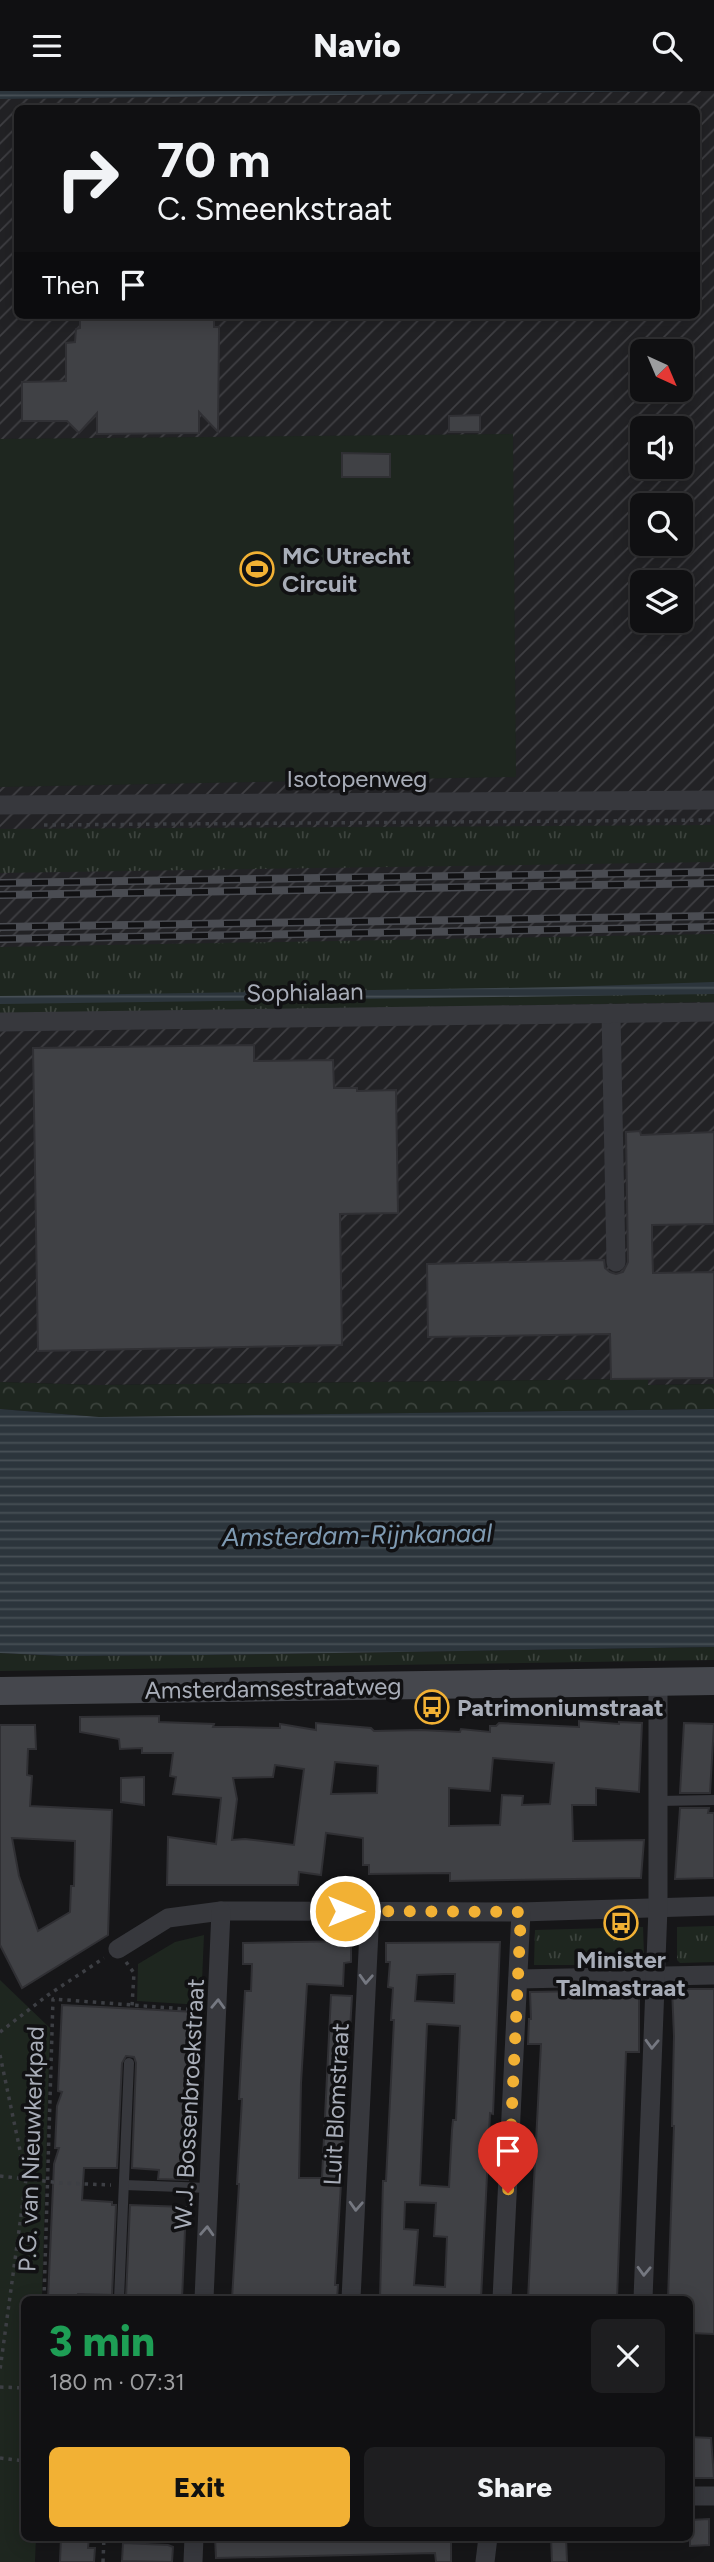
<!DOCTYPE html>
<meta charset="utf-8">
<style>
:root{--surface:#101012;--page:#1e1e20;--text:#f1f3f6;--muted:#9c9d9f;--line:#303032;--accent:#f2b134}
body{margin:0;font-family:Figtree,sans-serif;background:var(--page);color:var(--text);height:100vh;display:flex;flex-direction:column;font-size:26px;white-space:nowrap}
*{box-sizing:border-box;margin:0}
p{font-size:23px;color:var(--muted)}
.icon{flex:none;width:38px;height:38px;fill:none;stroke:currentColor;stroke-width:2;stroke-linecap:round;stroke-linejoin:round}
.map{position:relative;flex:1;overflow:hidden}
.details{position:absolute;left:21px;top:2205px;width:672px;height:245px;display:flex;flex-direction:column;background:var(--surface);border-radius:10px;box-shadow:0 4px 18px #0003,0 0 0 2px var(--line)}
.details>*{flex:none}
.top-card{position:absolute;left:14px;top:14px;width:686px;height:214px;border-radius:10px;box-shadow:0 4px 18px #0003,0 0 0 2px var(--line);background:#101012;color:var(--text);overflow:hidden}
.needle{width:46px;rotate:136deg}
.controls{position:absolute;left:630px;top:248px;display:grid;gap:14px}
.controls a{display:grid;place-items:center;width:63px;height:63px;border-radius:10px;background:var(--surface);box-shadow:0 4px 18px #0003,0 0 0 2px var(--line);font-size:35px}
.pin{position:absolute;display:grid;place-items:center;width:60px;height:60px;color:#fff;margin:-72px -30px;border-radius:50% 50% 50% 0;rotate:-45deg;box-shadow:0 0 7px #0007}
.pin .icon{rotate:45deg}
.me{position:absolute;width:77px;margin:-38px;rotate:90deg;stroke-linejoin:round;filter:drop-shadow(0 0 5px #0008)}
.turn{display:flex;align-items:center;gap:24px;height:147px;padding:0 28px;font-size:32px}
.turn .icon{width:91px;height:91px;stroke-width:2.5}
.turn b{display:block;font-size:49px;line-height:60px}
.then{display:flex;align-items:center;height:66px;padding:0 28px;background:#0003;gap:14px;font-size:26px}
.round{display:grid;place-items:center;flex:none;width:74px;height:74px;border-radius:10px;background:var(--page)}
.summary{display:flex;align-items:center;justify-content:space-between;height:119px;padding:0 28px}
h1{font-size:42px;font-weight:800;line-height:52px;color:#1e9e55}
.cta{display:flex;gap:14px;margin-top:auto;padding:14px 28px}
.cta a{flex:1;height:80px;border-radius:10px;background:var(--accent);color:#111;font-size:28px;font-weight:800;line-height:80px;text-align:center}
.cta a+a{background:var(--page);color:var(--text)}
header{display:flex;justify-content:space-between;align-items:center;height:91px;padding:0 28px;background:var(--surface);font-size:32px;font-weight:800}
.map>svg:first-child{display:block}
.industrial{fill:url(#industrial-furrows);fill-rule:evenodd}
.grass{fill:url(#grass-tufts)}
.forest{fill:url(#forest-crowns)}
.green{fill:#1e261f}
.water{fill:url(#water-rules)}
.building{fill:#404145;stroke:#303034;stroke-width:2;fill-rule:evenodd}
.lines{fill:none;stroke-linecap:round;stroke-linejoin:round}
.path{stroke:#3d3f44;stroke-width:3.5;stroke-dasharray:3.5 5;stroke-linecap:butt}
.lane{stroke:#37383d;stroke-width:10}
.street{stroke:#37383d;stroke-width:19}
.secondary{stroke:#45474d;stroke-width:28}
.rail-casing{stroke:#4a4c52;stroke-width:8}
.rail{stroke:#111113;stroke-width:5;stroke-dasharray:16;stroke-linecap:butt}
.oneway{stroke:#757881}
.route{stroke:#f2b134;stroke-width:12;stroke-dasharray:0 21.6}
.labels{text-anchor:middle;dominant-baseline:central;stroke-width:7;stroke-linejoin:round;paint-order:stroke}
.poi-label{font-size:24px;font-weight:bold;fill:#a8adb8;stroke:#111113;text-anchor:start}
.street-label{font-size:24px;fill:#a8adb8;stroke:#111113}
.water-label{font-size:26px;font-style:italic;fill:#7f9bb3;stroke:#111113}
</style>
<header><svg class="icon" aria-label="menu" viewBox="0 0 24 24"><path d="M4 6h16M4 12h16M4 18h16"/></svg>Navio<svg class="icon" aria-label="search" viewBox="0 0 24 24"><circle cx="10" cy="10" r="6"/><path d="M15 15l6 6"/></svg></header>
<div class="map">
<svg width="714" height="2471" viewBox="0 0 714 2471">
<defs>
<pattern id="industrial-furrows" width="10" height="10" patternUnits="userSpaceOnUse" patternTransform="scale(1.75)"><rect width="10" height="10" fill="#222225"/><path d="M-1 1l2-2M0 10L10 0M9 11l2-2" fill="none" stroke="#3f3f43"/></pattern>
<pattern id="grass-tufts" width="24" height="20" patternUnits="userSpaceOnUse" patternTransform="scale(1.75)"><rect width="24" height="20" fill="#1e261f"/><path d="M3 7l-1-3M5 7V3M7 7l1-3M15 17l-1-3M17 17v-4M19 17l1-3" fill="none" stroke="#3c433d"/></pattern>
<pattern id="forest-crowns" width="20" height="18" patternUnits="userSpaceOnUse" patternTransform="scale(1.75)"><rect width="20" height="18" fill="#1e261f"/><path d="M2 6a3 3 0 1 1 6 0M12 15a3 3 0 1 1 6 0" fill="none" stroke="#3c433d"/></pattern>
<pattern id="water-rules" width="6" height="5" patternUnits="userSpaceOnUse" patternTransform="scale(1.75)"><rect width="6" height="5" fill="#2c353c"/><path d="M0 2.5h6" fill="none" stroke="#485056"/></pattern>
</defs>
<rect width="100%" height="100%" fill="#161618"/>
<path class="industrial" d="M714,0V1293L648,1294L647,1288L97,1294L0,1291V8ZM18,18H696V224H18ZM642,261H681V299H642ZM642,338H681V376H642ZM642,415H681V453H642ZM642,492H681V530H642Z"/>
<g class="grass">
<polygon points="714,734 714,771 0,782 0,738"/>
<polygon points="714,843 714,911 0,923 0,856"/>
<polygon points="714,1556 714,1569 0,1580 0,1562 61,1565 205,1564"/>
<polygon points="714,1835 714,1871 680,1872 677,1869 677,1836"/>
<polygon points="643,1836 644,1866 629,1874 534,1874 535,1839"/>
</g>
<polygon class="forest" points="648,1288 648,1294 714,1293 714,1318 99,1326 0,1318 0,1291 97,1294"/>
<g class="green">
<polygon points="513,343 516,686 0,696 0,348"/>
<polygon points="204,1844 201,1914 137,1910 138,1873 175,1851"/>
<polygon points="0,1889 50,1937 42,2208 24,2208 24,2446 36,2447 35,2471 0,2471"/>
</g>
<g class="water">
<polygon points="0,0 681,0 0,8"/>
<polygon points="714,891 714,903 0,913 0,905 564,896"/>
<polygon points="0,1318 99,1326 714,1318 714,1556 205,1564 61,1565 0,1562"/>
</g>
<g class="building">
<polygon points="80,224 214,224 214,236 219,236 219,243 218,341 199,321 199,342 97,343 97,322 79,342 67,330 22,330 22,291 66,290 66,252 75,251 76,238 80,237"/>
<polygon points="480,324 480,341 449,341 449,325"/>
<polygon points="342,362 390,363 390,386 342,386"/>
<polygon points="254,954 254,970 333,969 334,997 357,997 357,1000 396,999 398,1122 340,1123 342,1254 38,1260 33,957"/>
<polygon points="640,1040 641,1044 714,1041 714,1133 652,1134 652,1150 653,1182 714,1181 714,1287 611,1288 610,1243 428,1246 427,1173 604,1169 605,1177 610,1181 616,1183 623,1181 628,1171 626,1041"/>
<path d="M159,1625V1631L214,1633L213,1636H237L280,1637V1633L316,1639V1632L371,1637L374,1640L421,1639L460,1641L461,1638L490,1641V1635H496L499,1632L579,1636V1630L619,1633V1631L642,1632L639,1701L596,1697V1714H572L573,1750L644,1749L641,1787L450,1790V1782L369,1783V1774H363V1747L326,1742L321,1784L299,1781L298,1794H167L168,1746L216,1753L221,1707L173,1703L176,1686L170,1685L173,1662H142V1657L120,1658L119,1648L80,1641V1626ZM493,1667L554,1672L550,1713L522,1714L523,1705L502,1704L500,1734L449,1735V1697L490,1700ZM335,1671L378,1675L377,1702L331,1703ZM275,1674L304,1678L294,1754L245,1748L232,1749L237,1708L233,1687L273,1686Z"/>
<polygon points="684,1632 714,1633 710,1702 680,1702"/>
<path d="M0,1634H35L36,1658H28L27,1684L32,1685L30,1715L112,1719L108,1844L22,1897L0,1854ZM12,1747L75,1750L74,1795H71L70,1821L38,1840L19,1785Z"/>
<polygon points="144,1686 144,1714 121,1711 121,1687"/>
<polygon points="680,1717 709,1717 708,1722 714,1722 714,1787 675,1788"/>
<polygon points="351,1850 351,1871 344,1872 343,1895 307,1893 301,1992 299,2087 322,2087 331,1904 352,1905 335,2194 338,2194 337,2208 232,2208 239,2093 237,2093 242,2008 239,2008 245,1900 251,1900 252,1873 243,1873 243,1852"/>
<path d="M500,1851L493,2023L490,2022L481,2208H380L383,2090H386L394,1929H391L393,1897L388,1896L390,1871H386V1852ZM445,1883H455L454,1912L415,1910L417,1884ZM427,1933L460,1935L456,2029H453L452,2039L449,2096L420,2094ZM405,2111L436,2112L434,2145L447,2146L445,2196L414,2194L418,2139L404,2138Z"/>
<polygon points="672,1898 714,1898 714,2243 690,2242 690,2208 668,2208 674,2035 672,2035 674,1945"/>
<polygon points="639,1899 639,1961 626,1961 617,2208 528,2208 541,1953 528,1953 529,1928 531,1928 530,1901"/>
<polygon points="62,1914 196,1921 193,1992 197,2014 191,2019 188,2089 158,2088 159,2079 132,2077 136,1972 134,1966 126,1965 122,1972 117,2077 84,2077 82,2109 112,2111 112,2114 116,2114 112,2204 78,2203 77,2208 48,2208 54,2073 59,2057 55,2057 57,2015 62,2001 58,2000"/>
<polygon points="130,2114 186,2116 182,2208 126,2207"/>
<polygon points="690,2346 711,2347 714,2387 690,2387"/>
<polygon points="709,2428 709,2454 690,2455 690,2429"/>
<polygon points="61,2446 89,2446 88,2457 95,2457 94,2471 60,2471"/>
<polygon points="215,2446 451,2446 451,2471 436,2471 435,2462 216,2467"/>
<polygon points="551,2446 566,2446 567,2471 552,2471"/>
<polygon points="123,2452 168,2454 173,2456 172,2471 122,2470"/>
</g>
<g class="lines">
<g class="path">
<polyline points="44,734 714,729"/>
<polyline points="126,1871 134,1882 132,1915"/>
<polyline points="0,1941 48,1904 104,1867"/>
<polyline points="0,1964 26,2088 0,2279"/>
<polyline points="0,2085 61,2092 111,2094"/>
<polyline points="44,2208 53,1908 198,1919"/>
<polyline points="0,2296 24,2297"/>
<polyline points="0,2367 24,2370"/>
<polyline points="112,2446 176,2450"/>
<polyline points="103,2471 104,2446"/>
</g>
<g class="lane">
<polyline points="658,1710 714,1709"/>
<polyline points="124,2094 209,2097"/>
<polyline points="119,2208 129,1972"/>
</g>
<g class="street">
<polyline points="0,714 714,709"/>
<polyline points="611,922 616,1171"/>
<polyline points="0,931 714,921"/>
<polyline points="118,1858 168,1827 221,1820 521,1821 714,1815"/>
<polyline points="518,1888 714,1884"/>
<polyline points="204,2208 221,1820"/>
<polyline points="351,2208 370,1820"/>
<polyline points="502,2208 521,1821"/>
<polyline points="643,2208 658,1817 658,1591"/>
<polyline points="690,2405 714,2405"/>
<polyline points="193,2471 194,2446"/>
<polyline points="485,2471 488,2446"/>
</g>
<polyline class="secondary" points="0,1600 714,1590"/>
<defs>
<g id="rail">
<polyline points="0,792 714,781"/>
<polyline points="0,804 714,792"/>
<polyline points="0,836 714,825"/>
<polyline points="0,848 714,836"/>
</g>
</defs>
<use href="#rail" class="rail-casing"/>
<use href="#rail" class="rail"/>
</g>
<defs><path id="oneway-chevron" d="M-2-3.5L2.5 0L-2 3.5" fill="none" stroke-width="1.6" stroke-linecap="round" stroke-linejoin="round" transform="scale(1.75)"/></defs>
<g class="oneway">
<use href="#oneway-chevron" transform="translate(366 1888) rotate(93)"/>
<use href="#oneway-chevron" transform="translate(218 1913) rotate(-88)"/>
<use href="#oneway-chevron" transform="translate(652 1953) rotate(92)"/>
<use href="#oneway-chevron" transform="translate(356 2115) rotate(93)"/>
<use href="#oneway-chevron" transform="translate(207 2140) rotate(-87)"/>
<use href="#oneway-chevron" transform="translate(644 2180) rotate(92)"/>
</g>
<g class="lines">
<polyline class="route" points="345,1820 521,1821 508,2102"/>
</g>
<defs>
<symbol id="stadium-ring" viewBox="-11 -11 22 22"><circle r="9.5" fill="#111113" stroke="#f2b134" stroke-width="1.5"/><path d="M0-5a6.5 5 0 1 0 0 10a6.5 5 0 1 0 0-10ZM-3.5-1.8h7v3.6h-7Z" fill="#f2b134"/></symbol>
<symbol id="bus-ring" viewBox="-11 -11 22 22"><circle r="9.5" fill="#111113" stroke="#f2b134" stroke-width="1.5"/><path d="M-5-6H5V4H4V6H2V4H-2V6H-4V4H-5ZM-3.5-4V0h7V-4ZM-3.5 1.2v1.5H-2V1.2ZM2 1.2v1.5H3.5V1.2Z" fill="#f2b134"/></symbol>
</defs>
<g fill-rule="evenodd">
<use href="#stadium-ring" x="238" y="459" width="38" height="38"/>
<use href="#bus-ring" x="413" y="1597" width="38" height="38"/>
<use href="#bus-ring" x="602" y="1813" width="38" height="38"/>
</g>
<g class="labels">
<g class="poi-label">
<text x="282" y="464">MC Utrecht<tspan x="282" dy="28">Circuit</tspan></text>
<text x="457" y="1616">Patrimoniumstraat</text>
<text x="621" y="1868" text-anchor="middle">Minister<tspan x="621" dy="28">Talmastraat</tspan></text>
</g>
<g class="street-label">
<text x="357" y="687">Isotopenweg</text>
<text transform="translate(305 901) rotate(-1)">Sophialaan</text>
<text transform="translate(273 1597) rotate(-1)">Amsterdamsestraatweg</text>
<text transform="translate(189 2013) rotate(-87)">W.J. Bossenbroekstraat</text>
<text transform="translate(336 2013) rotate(-87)">Luit Blomstraat</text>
<text transform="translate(31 2058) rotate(-88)">P.G. van Nieuwkerkpad</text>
</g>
<g class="water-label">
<text transform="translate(357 1444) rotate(-1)">Amsterdam-Rijnkanaal</text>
</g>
</g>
</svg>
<div class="controls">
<a><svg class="needle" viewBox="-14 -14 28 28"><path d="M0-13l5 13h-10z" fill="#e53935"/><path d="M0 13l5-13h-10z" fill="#9c9d9f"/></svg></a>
<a><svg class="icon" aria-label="sound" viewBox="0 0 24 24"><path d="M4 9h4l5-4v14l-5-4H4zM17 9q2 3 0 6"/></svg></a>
<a><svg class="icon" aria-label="search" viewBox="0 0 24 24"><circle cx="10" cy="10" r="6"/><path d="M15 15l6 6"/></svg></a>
<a><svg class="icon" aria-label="layers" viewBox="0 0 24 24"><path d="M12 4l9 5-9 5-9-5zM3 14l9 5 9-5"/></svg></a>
</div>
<div class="pin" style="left:508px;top:2102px;background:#d93025"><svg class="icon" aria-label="arrive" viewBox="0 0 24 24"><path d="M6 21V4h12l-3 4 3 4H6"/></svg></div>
<svg class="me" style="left:345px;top:1820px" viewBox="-20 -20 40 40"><circle r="17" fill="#f2b134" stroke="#fff" stroke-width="3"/><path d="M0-11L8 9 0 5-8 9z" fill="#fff"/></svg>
<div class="top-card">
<div class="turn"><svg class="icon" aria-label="right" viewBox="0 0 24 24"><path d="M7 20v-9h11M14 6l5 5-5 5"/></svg><div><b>70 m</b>C. Smeenkstraat</div></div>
<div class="then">Then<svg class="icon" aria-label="arrive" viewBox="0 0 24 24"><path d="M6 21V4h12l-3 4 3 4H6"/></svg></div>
</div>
<section class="details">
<div class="summary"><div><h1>3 min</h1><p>180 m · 07:31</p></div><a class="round"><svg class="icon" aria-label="close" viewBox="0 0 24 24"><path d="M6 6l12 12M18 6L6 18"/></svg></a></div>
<div class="cta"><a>Exit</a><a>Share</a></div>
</section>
</div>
